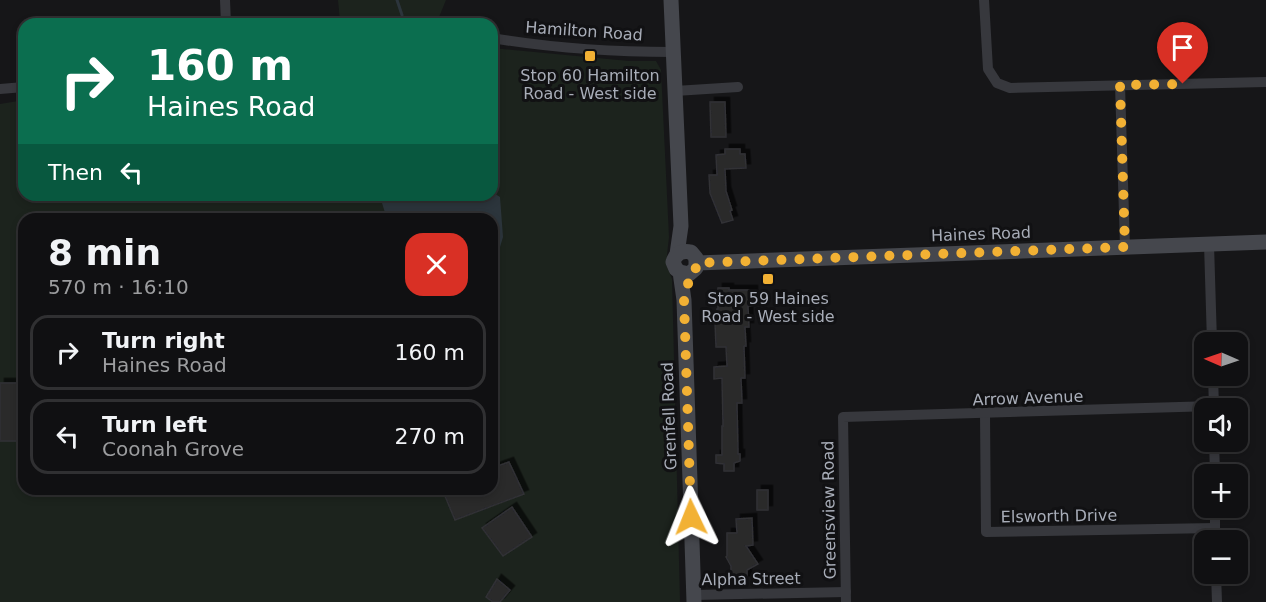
<!DOCTYPE html>
<meta charset="utf-8">
<style>
:root{--surface:#101012;--page:#1e1e20;--text:#f1f3f6;--muted:#9c9d9f;--line:#303032}
body{margin:0;font-family:"DejaVu Sans",sans-serif;background:var(--page);color:var(--text);height:100vh;display:flex;flex-direction:column;font-size:22px;white-space:nowrap}
*{box-sizing:border-box;margin:0}
p{font-size:20px;color:var(--muted)}
.icon{flex:none;width:33px;height:33px;fill:none;stroke:currentColor;stroke-width:2;stroke-linecap:round;stroke-linejoin:round}
.map{position:relative;flex:1;overflow:hidden}
.panel{position:absolute;left:18px;top:213px;width:480px;height:282px;display:flex;flex-direction:column;background:var(--surface);border-radius:18px;box-shadow:0 3px 9px #0003,0 0 0 2px var(--line)}
.panel>*{flex:none}
.hud{position:absolute;left:18px;top:18px;width:480px;height:183px;border-radius:18px;box-shadow:0 3px 9px #0003,0 0 0 2px var(--line);background:#0b6e4f;color:#fff;overflow:hidden}
.needle{width:39px;rotate:272deg}
.controls{position:absolute;left:1194px;top:332px;display:grid;gap:12px}
.controls a{display:grid;place-items:center;width:54px;height:54px;border-radius:12px;background:var(--surface);box-shadow:0 3px 9px #0003,0 0 0 2px var(--line);font-size:30px}
.pin{position:absolute;display:grid;place-items:center;width:51px;height:51px;color:#fff;margin:-62px -26px;border-radius:50% 50% 50% 0;rotate:-45deg;box-shadow:0 0 6px #0007}
.pin .icon{rotate:45deg}
.me{position:absolute;width:66px;margin:-33px;rotate:358deg;stroke-linejoin:round;filter:drop-shadow(0 0 4px #0008)}
.turn{display:flex;align-items:center;gap:21px;height:126px;padding:0 30px;font-size:27px}
.turn .icon{width:78px;height:78px;stroke-width:2.5}
.turn b{display:block;font-size:42px;line-height:51px}
.then{display:flex;align-items:center;height:57px;padding:0 30px;background:#0003;gap:12px;font-size:22px}
.round{display:grid;place-items:center;flex:none;width:63px;height:63px;border-radius:18px;background:var(--page)}
.head{display:flex;align-items:center;justify-content:space-between;height:102px;padding:0 30px}
h1{font-size:36px;font-weight:700;line-height:45px}
ul{padding:0;list-style:none}
li{display:flex;align-items:center;gap:18px;height:75px;margin:0 12px 9px;padding:0 18px;border:3px solid var(--line);border-radius:18px}
li div{flex:1}
li b{display:block;font-size:22px}
li em{font-style:normal}
.map>svg:first-child{display:block}
.green{fill:#1c231d;fill-rule:evenodd}
.water{fill:#2c353c}
.lines{fill:none;stroke-linecap:round;stroke-linejoin:round}
.stream{stroke:#2c353c;stroke-width:3}
.building{fill:#29292c;stroke:#303034;stroke-width:1.5;filter:url(#shadow)}
.street{stroke:#37383d;stroke-width:10}
.secondary{stroke:#45474d;stroke-width:15}
.route{stroke:#f2b134;stroke-width:10;stroke-dasharray:0 18}
.poi-dot{fill:#f2b134;stroke:#111113;stroke-width:2}
.labels{text-anchor:middle;dominant-baseline:central;stroke-width:6;stroke-linejoin:round;paint-order:stroke}
.street-label{font-size:16px;fill:#a8adb8;stroke:#111113}
.poi-label{font-size:16px;fill:#a8adb8;stroke:#111113}
</style>
<div class="map">
<svg width="1266" height="602" viewBox="0 0 1266 602">
<defs>
<filter id="shadow"><feDropShadow dx="4.5" dy="-4.5" stdDeviation="0" flood-color="#0009"/></filter>
</defs>
<rect width="100%" height="100%" fill="#161618"/>
<g class="green">
<polygon points="338,0 446,0 437,22 391,19 340,21"/>
<path d="M492,48L629,61H656L661,70L669,237L666,264L672,279L680,602H0V104L24,100V195H492ZM24,219H492V489H24Z"/>
</g>
<polygon class="water" points="492,192 500,197 503,237 492,274 492,219 387,219 382,203 382,195 492,195"/>
<g class="lines">
<polyline class="stream" points="397,0 402,15"/>
</g>
<g class="building">
<polygon points="710,102 725,102 726,137 711,137"/>
<polygon points="725,149 740,149 740,154 745,154 746,168 725,169 726,191 732,210 730,211 733,220 722,223 710,193 709,175 717,175 716,155 725,154"/>
<polygon points="718,288 729,288 729,290 753,290 753,300 750,300 751,306 748,306 749,327 745,327 746,346 744,346 745,378 741,378 742,403 737,403 738,454 740,454 740,461 734,463 734,471 724,471 724,464 716,463 716,455 722,455 722,426 723,426 722,378 714,379 714,367 727,366 726,347 716,347 715,322 717,322 717,309 718,309"/>
<polygon points="0,383 20,383 21,406 24,406 24,441 0,441"/>
<polygon points="509,462 524,494 455,520 442,489 492,489 492,468"/>
<rect x="757" y="490" width="11" height="20"/>
<polygon points="512,507 532,537 503,556 482,528"/>
<polygon points="752,518 753,545 746,546 758,564 747,570 747,580 731,581 731,566 726,557 727,556 727,533 737,533 736,519"/>
<polygon points="497,579 510,590 500,602 493,602 486,597"/>
</g>
<g class="lines">
<g class="street">
<polyline points="225,0 226,24"/>
<polyline points="984,0 988,69 997,83 1010,88 1266,82"/>
<path d="M492,38C551,48 613,52 673,52"/>
<polyline points="1120,85 1125,247"/>
<polyline points="0,89 24,87"/>
<polyline points="675,91 738,87"/>
<polyline points="1209,244 1212,342"/>
<polyline points="1213,375 1214,408"/>
<polyline points="985,414 986,532 1215,528"/>
<polyline points="1214,441 1215,474"/>
<polyline points="1215,507 1215,540"/>
<polyline points="1216,573 1217,602"/>
<polyline points="694,595 846,592"/>
<polyline points="846,602 843,417 1214,406"/>
</g>
<g class="secondary">
<polyline points="671,0 681,226 677,254"/>
<polyline points="697,263 1266,242"/>
<path d="M680,272L689,274L696,268V258L691,252C682,250 676,253 673,262L676,269L680,272L684,300L694,602"/>
</g>
</g>
<g class="lines">
<polyline class="route" points="691,517 684,300 691,272 696,268 697,263 1125,247 1120,85 1183,84"/>
</g>
<g class="poi-dot">
<rect x="584" y="50" width="12" height="12" rx="3"/>
<rect x="762" y="273" width="12" height="12" rx="3"/>
</g>
<g class="labels">
<g class="street-label">
<text transform="translate(584 31) rotate(4)">Hamilton Road</text>
<text transform="translate(981 234) rotate(-2)">Haines Road</text>
<text transform="translate(1028 398) rotate(-2)">Arrow Avenue</text>
<text transform="translate(669 416) rotate(-92)">Grenfell Road</text>
<text transform="translate(829 510) rotate(-91)">Greensview Road</text>
<text transform="translate(1059 516) rotate(-1)">Elsworth Drive</text>
<text transform="translate(751 579) rotate(-1)">Alpha Street</text>
</g>
<g class="poi-label">
<text x="590" y="75">Stop 60 Hamilton<tspan x="590" dy="18">Road - West side</tspan></text>
<text x="768" y="298">Stop 59 Haines<tspan x="768" dy="18">Road - West side</tspan></text>
</g>
</g>
</svg>
<div class="controls">
<a><svg class="needle" viewBox="-14 -14 28 28"><path d="M0-13l5 13h-10z" fill="#e53935"/><path d="M0 13l5-13h-10z" fill="#9c9d9f"/></svg></a>
<a><svg class="icon" aria-label="sound" viewBox="0 0 24 24"><path d="M4 9h4l5-4v14l-5-4H4zM17 9q2 3 0 6"/></svg></a>
<a>+</a>
<a>−</a>
</div>
<div class="pin" style="left:1183px;top:84px;background:#d93025"><svg class="icon" aria-label="arrive" viewBox="0 0 24 24"><path d="M6 21V4h12l-3 4 3 4H6"/></svg></div>
<svg class="me" style="left:691px;top:517px" viewBox="-20 -20 40 40"><path d="M0-17L14 15 0 8-14 15z" fill="#f2b134" stroke="#fff" stroke-width="4"/></svg>
<div class="hud">
<div class="turn"><svg class="icon" aria-label="right" viewBox="0 0 24 24"><path d="M7 20v-9h11M14 6l5 5-5 5"/></svg><div><b>160 m</b>Haines Road</div></div>
<div class="then">Then<svg class="icon" aria-label="left" viewBox="0 0 24 24"><path d="M17 20v-9H6M10 6l-5 5 5 5"/></svg></div>
</div>
<section class="panel">
<div class="head"><div><h1>8 min</h1><p>570 m · 16:10</p></div><a class="round" style="background:#d93025;color:#fff"><svg class="icon" aria-label="close" viewBox="0 0 24 24"><path d="M6 6l12 12M18 6L6 18"/></svg></a></div>
<ul>
<li><svg class="icon" aria-label="right" viewBox="0 0 24 24"><path d="M7 20v-9h11M14 6l5 5-5 5"/></svg><div><b>Turn right</b><p>Haines Road</p></div><em>160 m</em></li>
<li><svg class="icon" aria-label="left" viewBox="0 0 24 24"><path d="M17 20v-9H6M10 6l-5 5 5 5"/></svg><div><b>Turn left</b><p>Coonah Grove</p></div><em>270 m</em></li>
</ul>
</section>
</div>
